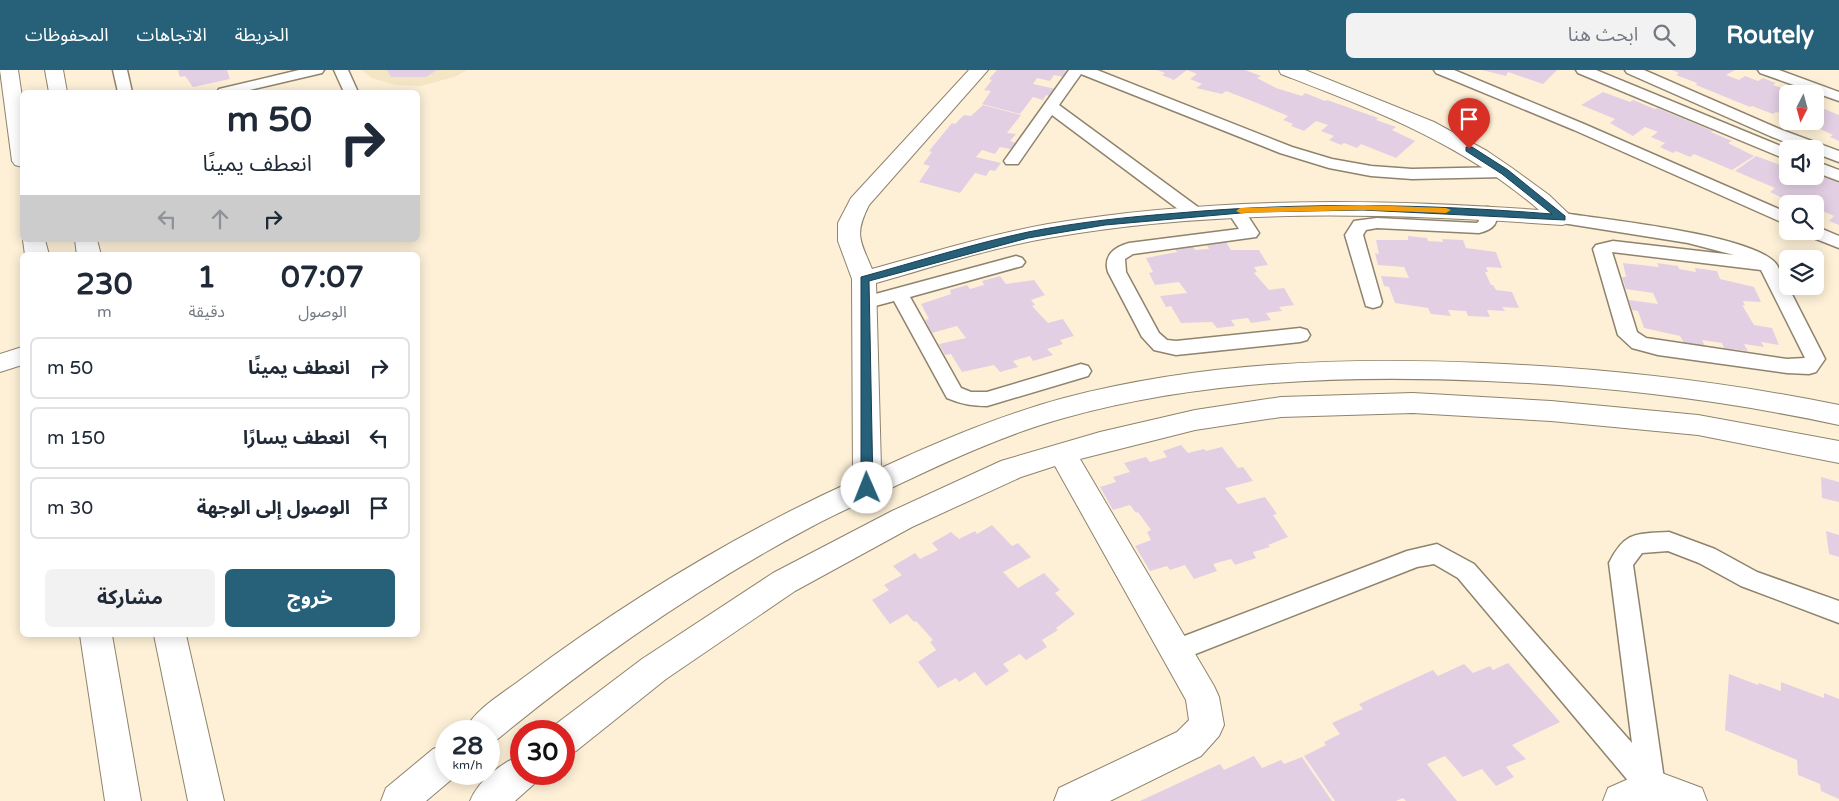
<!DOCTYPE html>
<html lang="ar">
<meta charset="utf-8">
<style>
:root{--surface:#fff;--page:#f2f2f3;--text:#1f2937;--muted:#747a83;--line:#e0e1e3;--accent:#266079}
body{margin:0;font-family:"Varela Round","Noto Sans Arabic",sans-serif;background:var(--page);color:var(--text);direction:rtl;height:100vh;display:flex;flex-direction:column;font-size:19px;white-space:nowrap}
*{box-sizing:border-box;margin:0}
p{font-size:16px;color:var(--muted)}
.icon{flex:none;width:28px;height:28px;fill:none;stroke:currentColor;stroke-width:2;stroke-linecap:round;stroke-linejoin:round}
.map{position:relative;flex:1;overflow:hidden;direction:ltr}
.panel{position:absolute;left:20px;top:182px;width:400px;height:385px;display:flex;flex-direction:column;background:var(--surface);border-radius:8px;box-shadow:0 2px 12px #0003;direction:rtl}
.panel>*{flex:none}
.hud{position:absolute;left:20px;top:20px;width:400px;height:152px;border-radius:8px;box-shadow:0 2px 12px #0003;direction:rtl;background:#fff;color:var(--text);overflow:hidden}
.needle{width:32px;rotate:186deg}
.buttons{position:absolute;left:1779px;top:15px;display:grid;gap:10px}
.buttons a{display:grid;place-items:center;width:45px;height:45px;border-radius:8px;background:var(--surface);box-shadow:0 2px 12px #0003;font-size:25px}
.speed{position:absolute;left:435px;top:650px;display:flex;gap:10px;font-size:25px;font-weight:700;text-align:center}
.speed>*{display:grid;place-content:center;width:65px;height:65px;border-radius:50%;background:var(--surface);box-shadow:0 2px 12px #0003;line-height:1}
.speed small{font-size:12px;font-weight:400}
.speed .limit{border:8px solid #d22;background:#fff;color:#111}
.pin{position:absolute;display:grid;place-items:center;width:42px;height:42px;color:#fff;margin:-51px -21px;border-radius:50% 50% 50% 0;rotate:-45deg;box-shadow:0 0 5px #0007}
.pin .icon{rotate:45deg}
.me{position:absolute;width:55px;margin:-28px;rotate:359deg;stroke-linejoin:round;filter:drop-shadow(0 0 4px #0008)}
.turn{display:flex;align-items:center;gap:18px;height:105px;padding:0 25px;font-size:22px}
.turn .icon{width:65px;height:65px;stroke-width:2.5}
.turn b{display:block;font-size:35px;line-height:42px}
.lanes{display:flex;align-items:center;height:48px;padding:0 25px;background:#0003;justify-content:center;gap:25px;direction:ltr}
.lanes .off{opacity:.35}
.eta{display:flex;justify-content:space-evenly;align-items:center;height:85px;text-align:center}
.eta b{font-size:30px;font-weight:700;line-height:35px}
.action{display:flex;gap:10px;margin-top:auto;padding:10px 25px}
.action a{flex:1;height:58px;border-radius:8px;background:var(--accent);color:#fff;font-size:20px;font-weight:700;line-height:58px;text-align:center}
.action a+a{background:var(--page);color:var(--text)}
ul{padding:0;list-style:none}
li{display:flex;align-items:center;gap:15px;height:62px;margin:0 10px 8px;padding:0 15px;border:2px solid var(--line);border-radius:8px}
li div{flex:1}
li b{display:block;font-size:19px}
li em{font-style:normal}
header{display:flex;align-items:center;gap:30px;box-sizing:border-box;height:70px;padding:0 25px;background:var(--accent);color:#fff}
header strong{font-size:24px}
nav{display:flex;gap:28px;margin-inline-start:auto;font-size:18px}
.search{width:350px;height:45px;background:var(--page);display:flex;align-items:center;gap:12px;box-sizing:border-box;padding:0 18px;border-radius:8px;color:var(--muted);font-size:19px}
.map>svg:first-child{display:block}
.built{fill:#f4e5c5}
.building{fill:#e3cfe4}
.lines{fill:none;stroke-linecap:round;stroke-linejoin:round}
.lane-casing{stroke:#8f836d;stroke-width:3}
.street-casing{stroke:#8f836d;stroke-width:2}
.secondary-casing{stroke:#8f836d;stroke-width:2}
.lane{fill:#fff;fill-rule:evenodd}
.street{fill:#fff;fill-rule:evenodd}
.secondary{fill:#fff;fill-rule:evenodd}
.route{fill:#266079;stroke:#193e4f}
.slow{fill:#f59e0b}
</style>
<header>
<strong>Routely</strong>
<div class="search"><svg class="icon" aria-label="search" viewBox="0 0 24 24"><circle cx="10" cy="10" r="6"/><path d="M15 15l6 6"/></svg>ابحث هنا</div>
<nav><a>الخريطة</a><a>الاتجاهات</a><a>المحفوظات</a></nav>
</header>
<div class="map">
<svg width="1839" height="731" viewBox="0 0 1839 731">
<rect width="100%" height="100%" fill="#fdf0d7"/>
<polygon class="built" points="362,0 467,0 454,7 420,16 395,15 372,8"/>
<g class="building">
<polygon points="180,0 227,0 230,9 193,17 185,6 180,7 178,1"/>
<polygon points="387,0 437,0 426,7 391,7"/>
<polygon points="997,0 1064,0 1068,2 1064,7 1054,5 1050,11 1037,8 1033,14 1056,19 1050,26 1046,25 1043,30 1033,27 1020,44 982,34 991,21 984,20 992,10 989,9"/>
<polygon points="1157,0 1187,0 1174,10 1162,5 1165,3"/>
<polygon points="1187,0 1245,0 1261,6 1257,8 1276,18 1302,26 1305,23 1325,31 1327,30 1378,48 1376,50 1396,57 1392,60 1415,71 1396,88 1361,74 1357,78 1344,73 1341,75 1329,70 1334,66 1321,61 1328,55 1316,51 1304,61 1291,56 1293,54 1283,50 1288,46 1257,33 1226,21 1222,24 1196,18 1202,14 1190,9 1197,4"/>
<polygon points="1482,0 1557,0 1543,14 1508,2 1506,6"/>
<polygon points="1672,0 1735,0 1726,5 1739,10 1745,6 1758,11 1763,8 1776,13 1773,15 1787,20 1783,23 1788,25 1788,46 1776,42 1773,44 1752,36 1750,37 1696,15 1697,13 1676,5 1679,3"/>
<polygon points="1603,22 1630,32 1633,30 1655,39 1657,38 1713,61 1711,62 1732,71 1728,73 1754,86 1732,100 1694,84 1690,87 1676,81 1673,83 1660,77 1665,73 1651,67 1658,62 1645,57 1633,66 1610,53 1615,49 1581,35"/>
<polygon points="983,35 1021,45 1007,63 1016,64 1010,71 1016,73 1010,79 1000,77 995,84 982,80 976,87 1001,93 995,101 990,100 986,106 975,103 960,123 919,112 930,96 923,94 932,82 929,81 952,53 955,54 964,45 971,46"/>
<polygon points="1822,38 1839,45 1839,71 1830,67 1833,65 1803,51 1815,51 1815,43"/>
<polygon points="1756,86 1788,98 1788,106 1815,106 1818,105 1839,113 1839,155 1829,151 1834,146 1818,139 1824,133 1809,127 1801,134 1789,134 1780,130 1782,128 1770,122 1775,118 1735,101"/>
<polygon points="1408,166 1427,168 1428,171 1443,172 1442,169 1463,170 1466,178 1496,182 1502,198 1486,197 1488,202 1485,202 1491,215 1493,215 1496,220 1512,222 1519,238 1502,237 1505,241 1487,240 1490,247 1468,246 1466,241 1448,240 1451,246 1431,244 1428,238 1395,233 1389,217 1384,216 1381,206 1409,208 1404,197 1378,195 1375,183 1379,184 1376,170 1408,170"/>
<polygon points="1226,172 1231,180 1259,180 1268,195 1254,197 1257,202 1254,203 1269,220 1284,218 1294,235 1279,237 1282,241 1266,243 1271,250 1251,253 1248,248 1231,250 1235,256 1217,258 1212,252 1181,253 1171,236 1166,237 1160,226 1187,223 1179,212 1155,215 1149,203 1153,202 1146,188 1177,182 1175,179 1193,176 1195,180 1209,179 1207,175"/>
<polygon points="1623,193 1659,197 1657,193 1678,196 1679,199 1696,202 1695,198 1717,201 1720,209 1754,217 1761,232 1743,231 1745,236 1742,235 1754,255 1772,258 1779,275 1761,272 1764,277 1744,274 1748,281 1724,278 1722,273 1702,270 1705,276 1684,273 1680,266 1644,258 1638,241 1632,240 1629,230 1658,234 1653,223 1626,219 1622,207 1626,207"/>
<polygon points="1000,206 1006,214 1034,210 1045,225 1031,230 1035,235 1032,236 1048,253 1063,249 1074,266 1060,270 1063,274 1047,279 1053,285 1033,291 1030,286 1013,291 1018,297 1000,302 994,295 962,302 951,284 945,285 939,274 966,268 957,256 932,263 925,250 929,249 921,234 951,224 950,220 967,215 970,219 984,215 982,211"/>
<polygon points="1181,375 1188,383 1204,379 1206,381 1222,377 1238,398 1243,397 1253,411 1225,418 1238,434 1265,427 1277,444 1273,445 1288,467 1268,475 1270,477 1253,482 1256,488 1235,495 1231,489 1213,494 1217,501 1194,509 1185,495 1170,500 1167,496 1150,501 1135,476 1151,470 1147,462 1151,460 1138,442 1136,443 1130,435 1113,440 1100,417 1116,412 1113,407 1130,402 1124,393 1146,387 1150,392 1167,387 1163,381"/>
<polygon points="1821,407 1839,412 1839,432 1822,428"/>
<polygon points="992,455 1012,476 1018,473 1031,487 1003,502 1018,518 1044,503 1060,520 1055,523 1075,544 1056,558 1058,560 1042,570 1047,577 1026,590 1020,584 1003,594 1009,601 986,616 975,602 959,612 956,608 938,618 918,592 936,580 930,572 933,570 916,551 914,552 907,544 890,554 872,530 889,520 884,515 902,505 893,496 915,483 920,489 938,480 932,473 951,462 959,469 975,461 977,464"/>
<polygon points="1826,461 1839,465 1839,487 1829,484"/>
<polygon points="1508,593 1560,652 1512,675 1526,689 1506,697 1514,707 1496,716 1482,699 1463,707 1445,686 1427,694 1457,731 1406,731 1403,728 1396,731 1335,731 1304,686 1326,675 1324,672 1340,664 1332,653 1363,639 1359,634 1433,600 1438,606 1464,594 1473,603 1490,596 1493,600"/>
<polygon points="1729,604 1758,615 1759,613 1781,621 1781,612 1824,628 1824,623 1839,629 1839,729 1821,721 1820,714 1798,705 1797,690 1725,660"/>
<polygon points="1254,686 1262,698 1281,690 1284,694 1302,687 1332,731 1140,731 1220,694 1224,700"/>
</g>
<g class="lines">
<defs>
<g id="lane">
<polygon points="113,0 127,0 132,22 118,22"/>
<polygon points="299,0 324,0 322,3 241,22 217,22 219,19"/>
<polygon points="334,0 348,0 358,22 344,22"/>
<polygon points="1069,0 1097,0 1292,77 1332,89 1371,96 1412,99 1505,97 1511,99 1513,102 1511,105 1505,107 1412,109 1371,106 1329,98 1280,83 1081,4 1059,35 1202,140 1205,144 1202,148 1196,149 1190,148 1052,45 1018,94 1006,94 1004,91"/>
<polygon points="1434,0 1454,0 1584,54 1788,143 1788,155 1574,60 1436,3"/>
<polygon points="1576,0 1596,0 1788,79 1788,90 1578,3"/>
<polygon points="1625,0 1644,0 1782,60 1839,81 1839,92 1815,83 1815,79 1803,79 1770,66 1627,3"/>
<polygon points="1758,0 1779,0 1839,22 1839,31 1760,3"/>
<polygon points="1815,91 1839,100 1839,111 1815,102"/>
<path d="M1236,136L1242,137L1259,163L1256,167L1133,184L1125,189L1126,202L1159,263L1167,270L1176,271L1300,258L1307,260L1310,265L1307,270L1300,272L1176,285L1154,280L1142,267L1108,202C1103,186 1114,177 1129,173L1239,159L1227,141L1230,137Z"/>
<path d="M1487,137L1493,138C1502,153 1492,160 1479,163L1377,158L1366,160L1363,165L1382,232L1380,236L1373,238L1366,236L1345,165L1354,151L1377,148L1477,153L1479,151L1478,142L1481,138Z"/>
<path d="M1562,143C1602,149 1757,165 1777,195L1825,289L1816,302L1809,304L1787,303L1658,285L1632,278L1618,265L1593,179L1596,175L1613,171L1734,185L1688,173L1556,152L1553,148L1556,144ZM1612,182L1761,200L1805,288L1787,289L1646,268L1637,262Z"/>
<polygon points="1815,156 1839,166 1839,178 1806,165 1803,161 1815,161"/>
<path d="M1016,186L1022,188L1025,192L1022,196L910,227L961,318L971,322H987L1081,294L1088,296L1091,301L1088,306L987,336C972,336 961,334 947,328L894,231L864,239L857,237L855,233L857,229Z"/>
<path d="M1669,462L1715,479L1757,502L1839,531V553L1741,516L1699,493L1668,481L1642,483L1633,495L1665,716L1661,726L1651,730L1641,726L1458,508L1434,494L1417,497L1175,592L1166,589L1162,581L1166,573L1407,481L1437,474L1474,494L1632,673L1609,493C1625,461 1636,464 1669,462Z"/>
</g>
<g id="street">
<path d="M969,0H988L869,135C854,165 860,170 872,199C930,183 988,165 1048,154C1209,127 1376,128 1539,140C1460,72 1376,41 1281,4L1279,0H1305L1434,52L1487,81L1512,98L1549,125L1573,148L1570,153L1562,155C1392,143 1217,138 1048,168C990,178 933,197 876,213L881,398C940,371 1001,345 1064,328C1201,292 1343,287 1483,293C1603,298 1721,311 1839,335V355C1723,330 1606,316 1487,311C1345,305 1201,310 1064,348C1003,365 946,392 889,419C863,432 837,443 811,457C698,517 592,591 494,672L489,675V661H465C473,640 505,622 523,608C625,532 736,464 853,411L852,209L838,171V153L851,128Z"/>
<polygon points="22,277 22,295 0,302 0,284"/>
<polygon points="1413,323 1551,331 1698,345 1839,371 1839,393 1698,365 1551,351 1413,343 1281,347 1195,360 1080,389 1214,616 1219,627 1224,655 1219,666 1201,686 1110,731 1054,731 1059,718 1177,662 1189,650 1186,630 1055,396 1021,407 912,457 795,521 666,609 576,681 564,685 564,661 550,661 552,657 642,589 773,503 892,441 1001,391 1100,362 1195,340 1281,327"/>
<polygon points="446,674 446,704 458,704 426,731 381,731 386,718 433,679"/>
<path d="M521,685V704H538L534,714L515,731H470C478,711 501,693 521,685Z"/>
<polygon points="1651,699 1702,718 1707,731 1603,731 1608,718"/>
</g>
<g id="secondary">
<polygon points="0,0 18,0 22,27 22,97 15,95 12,91"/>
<polygon points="45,0 63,0 67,22 49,22"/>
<polygon points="23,170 45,170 49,185 25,185"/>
<polygon points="75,170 97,170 101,185 77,185"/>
<polygon points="80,565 112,565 141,731 105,731"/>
<polygon points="154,565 186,565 224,731 188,731"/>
</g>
</defs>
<use href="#lane" class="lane-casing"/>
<use href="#street" class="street-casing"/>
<use href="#secondary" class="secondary-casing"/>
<use href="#lane" class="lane"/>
<use href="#street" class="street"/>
<use href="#secondary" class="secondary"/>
</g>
<path class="route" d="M1466,77H1472L1508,100L1565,146V150L1363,140L1252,142L1105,155L1028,168L869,211L873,418L871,421H863L861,418V207C916,192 972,174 1028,162C1078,152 1128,147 1178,143C1303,132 1427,134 1552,144L1502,104L1466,81Z"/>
<polygon class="slow" points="1363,135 1446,138 1451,140 1446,143 1363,140 1240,143 1236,141 1240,138"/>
</svg>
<div class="buttons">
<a><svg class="needle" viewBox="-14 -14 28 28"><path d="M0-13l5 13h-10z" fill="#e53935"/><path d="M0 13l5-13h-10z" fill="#747a83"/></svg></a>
<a><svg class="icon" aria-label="sound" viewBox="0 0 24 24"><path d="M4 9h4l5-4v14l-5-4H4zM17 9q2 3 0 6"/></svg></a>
<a><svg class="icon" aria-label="search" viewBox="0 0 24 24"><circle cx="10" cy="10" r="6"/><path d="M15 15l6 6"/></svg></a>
<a><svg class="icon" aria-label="layers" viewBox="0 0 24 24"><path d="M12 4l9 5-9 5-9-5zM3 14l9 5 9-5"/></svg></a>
</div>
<div class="speed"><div>28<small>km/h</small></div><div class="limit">30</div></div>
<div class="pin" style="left:1469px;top:79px;background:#d93025"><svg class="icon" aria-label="arrive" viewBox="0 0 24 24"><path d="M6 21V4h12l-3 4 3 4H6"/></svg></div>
<svg class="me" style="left:867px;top:418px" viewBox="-20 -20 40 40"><circle r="19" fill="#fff"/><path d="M0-13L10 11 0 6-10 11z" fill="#266079"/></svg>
<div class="hud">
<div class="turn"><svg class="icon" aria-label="right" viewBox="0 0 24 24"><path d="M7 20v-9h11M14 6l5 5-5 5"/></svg><div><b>50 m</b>انعطف يمينًا</div></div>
<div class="lanes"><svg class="icon off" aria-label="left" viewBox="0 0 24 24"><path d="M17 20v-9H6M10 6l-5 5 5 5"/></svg><svg class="icon off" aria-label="ahead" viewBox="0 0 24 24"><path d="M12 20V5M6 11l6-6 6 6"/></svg><svg class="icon" aria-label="right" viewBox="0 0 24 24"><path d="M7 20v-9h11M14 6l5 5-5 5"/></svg></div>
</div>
<section class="panel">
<div class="eta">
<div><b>07:07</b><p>الوصول</p></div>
<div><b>1</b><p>دقيقة</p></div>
<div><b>230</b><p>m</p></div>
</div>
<ul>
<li><svg class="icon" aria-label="right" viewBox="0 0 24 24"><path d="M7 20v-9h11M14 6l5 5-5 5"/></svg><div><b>انعطف يمينًا</b></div><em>50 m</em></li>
<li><svg class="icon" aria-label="left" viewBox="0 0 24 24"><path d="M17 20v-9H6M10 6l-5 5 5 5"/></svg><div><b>انعطف يسارًا</b></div><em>150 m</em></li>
<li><svg class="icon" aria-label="arrive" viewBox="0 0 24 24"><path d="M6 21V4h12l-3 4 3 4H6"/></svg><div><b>الوصول إلى الوجهة</b></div><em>30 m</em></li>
</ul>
<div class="action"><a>خروج</a><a>مشاركة</a></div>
</section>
</div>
